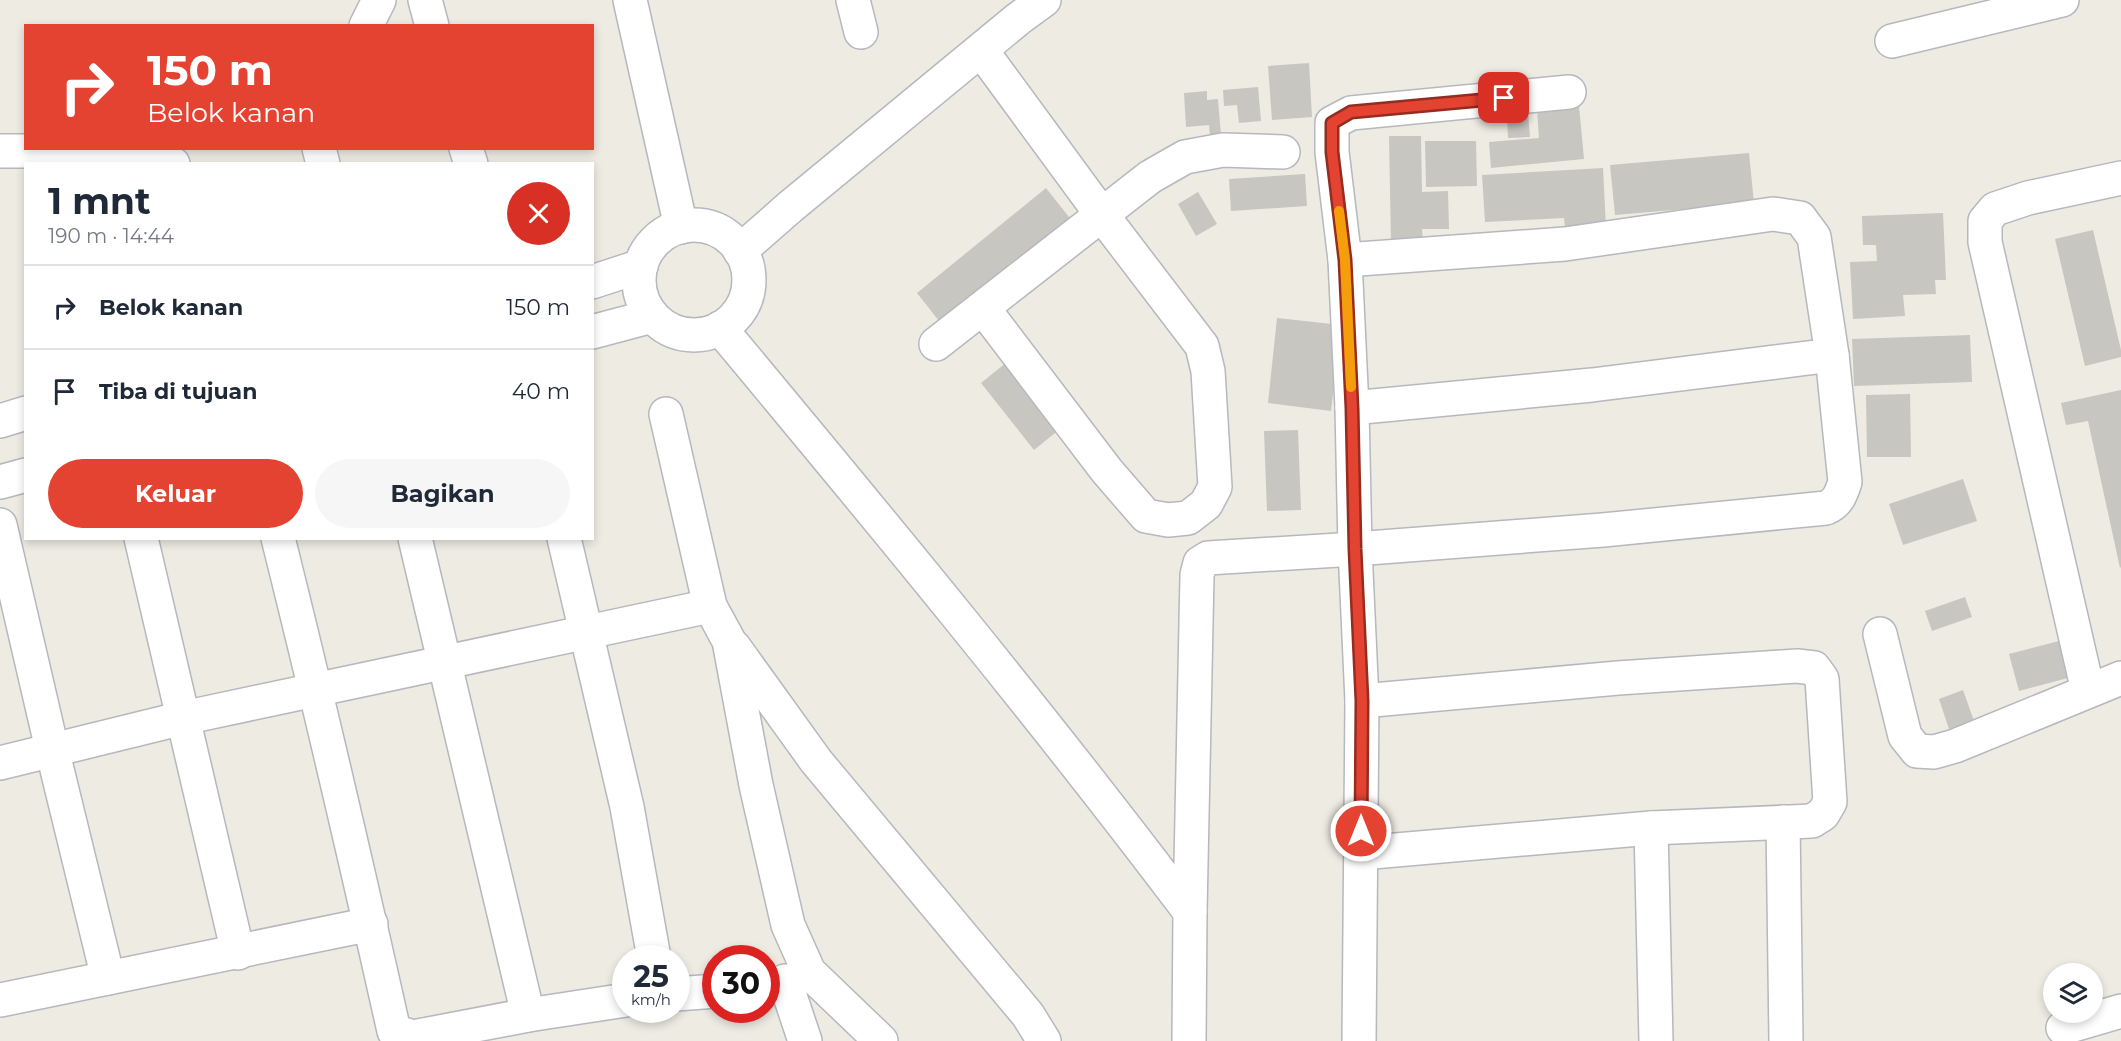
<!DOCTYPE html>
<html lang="id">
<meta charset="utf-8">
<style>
:root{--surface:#fff;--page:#f6f6f7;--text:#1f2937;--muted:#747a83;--line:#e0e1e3;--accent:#e44331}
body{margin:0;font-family:Montserrat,sans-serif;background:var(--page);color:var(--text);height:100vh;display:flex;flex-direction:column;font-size:22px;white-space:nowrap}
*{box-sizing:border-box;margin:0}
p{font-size:20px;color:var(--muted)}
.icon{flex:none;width:33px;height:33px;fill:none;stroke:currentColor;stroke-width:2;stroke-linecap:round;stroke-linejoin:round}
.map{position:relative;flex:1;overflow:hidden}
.sheet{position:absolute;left:24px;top:162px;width:570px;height:378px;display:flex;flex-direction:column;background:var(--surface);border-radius:0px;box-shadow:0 3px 9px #0003}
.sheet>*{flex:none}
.guide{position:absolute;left:24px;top:24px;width:570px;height:126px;border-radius:0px;box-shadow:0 3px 9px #0003;background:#e44331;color:#fff;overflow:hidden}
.controls{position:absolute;left:2043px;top:963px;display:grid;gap:12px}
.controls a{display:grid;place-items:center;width:60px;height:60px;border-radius:50%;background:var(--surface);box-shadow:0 3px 9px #0003;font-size:30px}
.speed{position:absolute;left:612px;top:945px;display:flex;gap:12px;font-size:30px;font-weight:700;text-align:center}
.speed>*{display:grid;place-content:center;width:78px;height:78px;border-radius:50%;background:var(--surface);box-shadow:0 3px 9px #0003;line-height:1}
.speed small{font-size:15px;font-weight:400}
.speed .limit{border:9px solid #d22;background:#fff;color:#111}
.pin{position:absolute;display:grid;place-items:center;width:51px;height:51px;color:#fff;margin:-26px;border-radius:12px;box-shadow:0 3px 9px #0006}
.me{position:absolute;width:66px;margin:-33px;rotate:0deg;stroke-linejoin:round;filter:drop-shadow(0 0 4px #0008)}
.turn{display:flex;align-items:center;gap:21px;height:126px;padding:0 24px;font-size:27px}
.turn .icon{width:78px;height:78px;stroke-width:2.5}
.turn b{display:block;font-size:42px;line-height:51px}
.round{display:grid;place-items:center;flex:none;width:63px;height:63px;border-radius:32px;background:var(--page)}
.overview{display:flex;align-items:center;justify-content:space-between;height:102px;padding:0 24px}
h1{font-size:36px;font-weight:700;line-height:45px}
.cta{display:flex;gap:12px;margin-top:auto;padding:12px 24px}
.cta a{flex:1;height:69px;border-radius:36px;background:var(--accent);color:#fff;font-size:24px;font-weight:700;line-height:69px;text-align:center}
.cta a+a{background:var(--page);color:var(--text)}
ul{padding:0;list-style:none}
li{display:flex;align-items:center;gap:18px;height:84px;padding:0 24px;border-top:2px solid var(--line)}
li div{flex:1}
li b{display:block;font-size:22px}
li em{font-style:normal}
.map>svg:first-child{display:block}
.building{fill:#c8c6c0}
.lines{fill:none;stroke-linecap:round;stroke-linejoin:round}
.minor-casing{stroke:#b5b8bd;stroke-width:36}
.minor{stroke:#fff;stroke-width:33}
.route-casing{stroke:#942c20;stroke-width:15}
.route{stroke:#e44331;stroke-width:10}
.slow{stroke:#f59e0b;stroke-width:10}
</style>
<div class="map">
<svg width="2121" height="1041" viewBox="0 0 2121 1041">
<rect width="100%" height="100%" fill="#edebe2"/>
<g class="building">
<polygon points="1309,63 1312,117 1272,120 1268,66"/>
<polygon points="1258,87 1261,121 1239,123 1237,105 1224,106 1223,90"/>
<polygon points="1207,91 1207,100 1218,99 1221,135 1210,136 1209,125 1186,127 1184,93"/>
<polygon points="1579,106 1584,159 1491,168 1489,142 1539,138 1537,110"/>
<polygon points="1528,113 1530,137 1508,138 1507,114"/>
<polygon points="1389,136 1421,136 1422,192 1448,191 1449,229 1422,229 1423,242 1391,243"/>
<polygon points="1425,141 1476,141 1477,186 1426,187"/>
<polygon points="1749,153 1754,203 1615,215 1610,165"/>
<polygon points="1603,168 1606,227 1565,229 1564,218 1485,222 1482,175"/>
<polygon points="1305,174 1307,206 1231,211 1229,179"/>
<polygon points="1046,188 1073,222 943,326 917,293"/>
<polygon points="1198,192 1217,224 1196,236 1178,204"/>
<polygon points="1943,213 1946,280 1935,280 1936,294 1903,295 1905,316 1853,319 1850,262 1877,261 1876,245 1863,245 1862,216"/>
<polygon points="2093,230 2121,350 2121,357 2085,366 2055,239"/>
<polygon points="1277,318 1341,325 1331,411 1268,403"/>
<polygon points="1970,335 1972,382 1854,386 1852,339"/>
<polygon points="1007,362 1060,429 1034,450 981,383"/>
<polygon points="2121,390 2121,567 2120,568 2088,421 2066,425 2061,403"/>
<polygon points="1910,394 1911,457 1867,457 1866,395"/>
<polygon points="1298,430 1301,510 1267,511 1264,431"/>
<polygon points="1963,479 1977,521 1903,545 1889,504"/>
<polygon points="1965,597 1972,617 1932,631 1925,611"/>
<polygon points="2059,641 2068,678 2019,691 2009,654"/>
<polygon points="1963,690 1974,721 1949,729 1939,699"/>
</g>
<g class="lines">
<defs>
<g id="minor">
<polyline points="425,0 432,26"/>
<polyline points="630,0 681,227"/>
<polyline points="853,0 861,32"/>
<polyline points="366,26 379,0"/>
<polyline points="1892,41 2062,0"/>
<polyline points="981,50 1102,215 1202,346 1208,371 1215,487 1206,504 1188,518 1168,520 1146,516 1107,471 983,308"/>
<polyline points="319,148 323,164"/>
<polyline points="466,148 471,164"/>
<polyline points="0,151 41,151 173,164"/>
<circle cx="694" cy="280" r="55"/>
<polyline points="740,251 790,207 1018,19 1044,0"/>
<polyline points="1345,260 1565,244 1773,214 1800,218 1814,237 1832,355"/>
<polyline points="592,282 641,266"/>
<path d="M720,328C880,520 1039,712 1190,912"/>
<polyline points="592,332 652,316"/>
<polyline points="936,344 1150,177 1185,157 1223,150 1283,152"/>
<path d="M1352,408L1592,385L1832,355L1845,482C1841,494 1838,503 1826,508L1603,530L1355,549L1362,701L1359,1041"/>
<polyline points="666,414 710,606 729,641 756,785 788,925 809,972 881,1041"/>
<polyline points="0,421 26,413"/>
<polyline points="0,482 26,475"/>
<polyline points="0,525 52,749 108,978"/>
<polyline points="141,538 238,953"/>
<path d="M278,538C319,702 357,866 394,1031L413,1037L528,1015L626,1000"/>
<polyline points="415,538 528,1015"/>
<polyline points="564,538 627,807 654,958"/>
<polyline points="1880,634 1905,736 1917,751 1934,752 1955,746 2121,678"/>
<polyline points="734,647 816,761 1028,1015 1044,1041"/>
<polyline points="2088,691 1985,242 1985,221 1995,209 2028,198 2121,178"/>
<polyline points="0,763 183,718 710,606"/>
<polyline points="1783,822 1786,1041"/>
<polyline points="1651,828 1656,1041"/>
<polyline points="1361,853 1651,828 1812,821 1823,814 1830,802 1822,679 1814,668 1797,666 1618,678 1362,701"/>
<polyline points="785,981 805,1041"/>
<polyline points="676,994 716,991"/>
<polyline points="0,1000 371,924"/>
<polyline points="2063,1028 2121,1011"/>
<polyline points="1189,1041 1190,912 1197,575 1200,563 1208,558 1355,549 1352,408 1345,260 1332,152 1332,123 1351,113 1569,92"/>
</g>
</defs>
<use href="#minor" class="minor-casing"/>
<use href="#minor" class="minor"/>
</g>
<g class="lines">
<defs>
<polyline id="route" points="1361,831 1362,701 1355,549 1352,408 1345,260 1332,152 1332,123 1351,112 1504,98"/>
</defs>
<use href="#route" class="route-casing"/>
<use href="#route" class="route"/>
<polyline class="slow" points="1339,211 1345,260 1351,387"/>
</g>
</svg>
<div class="controls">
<a><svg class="icon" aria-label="layers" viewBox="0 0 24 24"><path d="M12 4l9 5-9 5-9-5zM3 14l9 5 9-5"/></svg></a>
</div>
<div class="speed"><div>25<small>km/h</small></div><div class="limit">30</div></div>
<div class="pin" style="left:1504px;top:98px;background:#d93025"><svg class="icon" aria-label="arrive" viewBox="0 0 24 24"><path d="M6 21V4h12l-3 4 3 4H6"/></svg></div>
<svg class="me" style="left:1361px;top:831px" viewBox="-20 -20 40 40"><circle r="17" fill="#e44331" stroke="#fff" stroke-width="3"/><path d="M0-11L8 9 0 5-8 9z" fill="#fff"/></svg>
<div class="guide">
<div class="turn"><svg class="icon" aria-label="right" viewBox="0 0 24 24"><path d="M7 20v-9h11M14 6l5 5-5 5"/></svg><div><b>150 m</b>Belok kanan</div></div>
</div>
<section class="sheet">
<div class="overview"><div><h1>1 mnt</h1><p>190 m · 14:44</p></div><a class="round" style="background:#d93025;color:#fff"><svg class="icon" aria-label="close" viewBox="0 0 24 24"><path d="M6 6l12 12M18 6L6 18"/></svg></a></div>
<ul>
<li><svg class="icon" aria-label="right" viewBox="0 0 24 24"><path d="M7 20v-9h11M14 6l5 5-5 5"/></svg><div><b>Belok kanan</b></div><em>150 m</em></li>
<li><svg class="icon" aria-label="arrive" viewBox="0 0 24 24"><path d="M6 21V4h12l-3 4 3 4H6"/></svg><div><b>Tiba di tujuan</b></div><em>40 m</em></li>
</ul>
<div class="cta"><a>Keluar</a><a>Bagikan</a></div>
</section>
</div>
